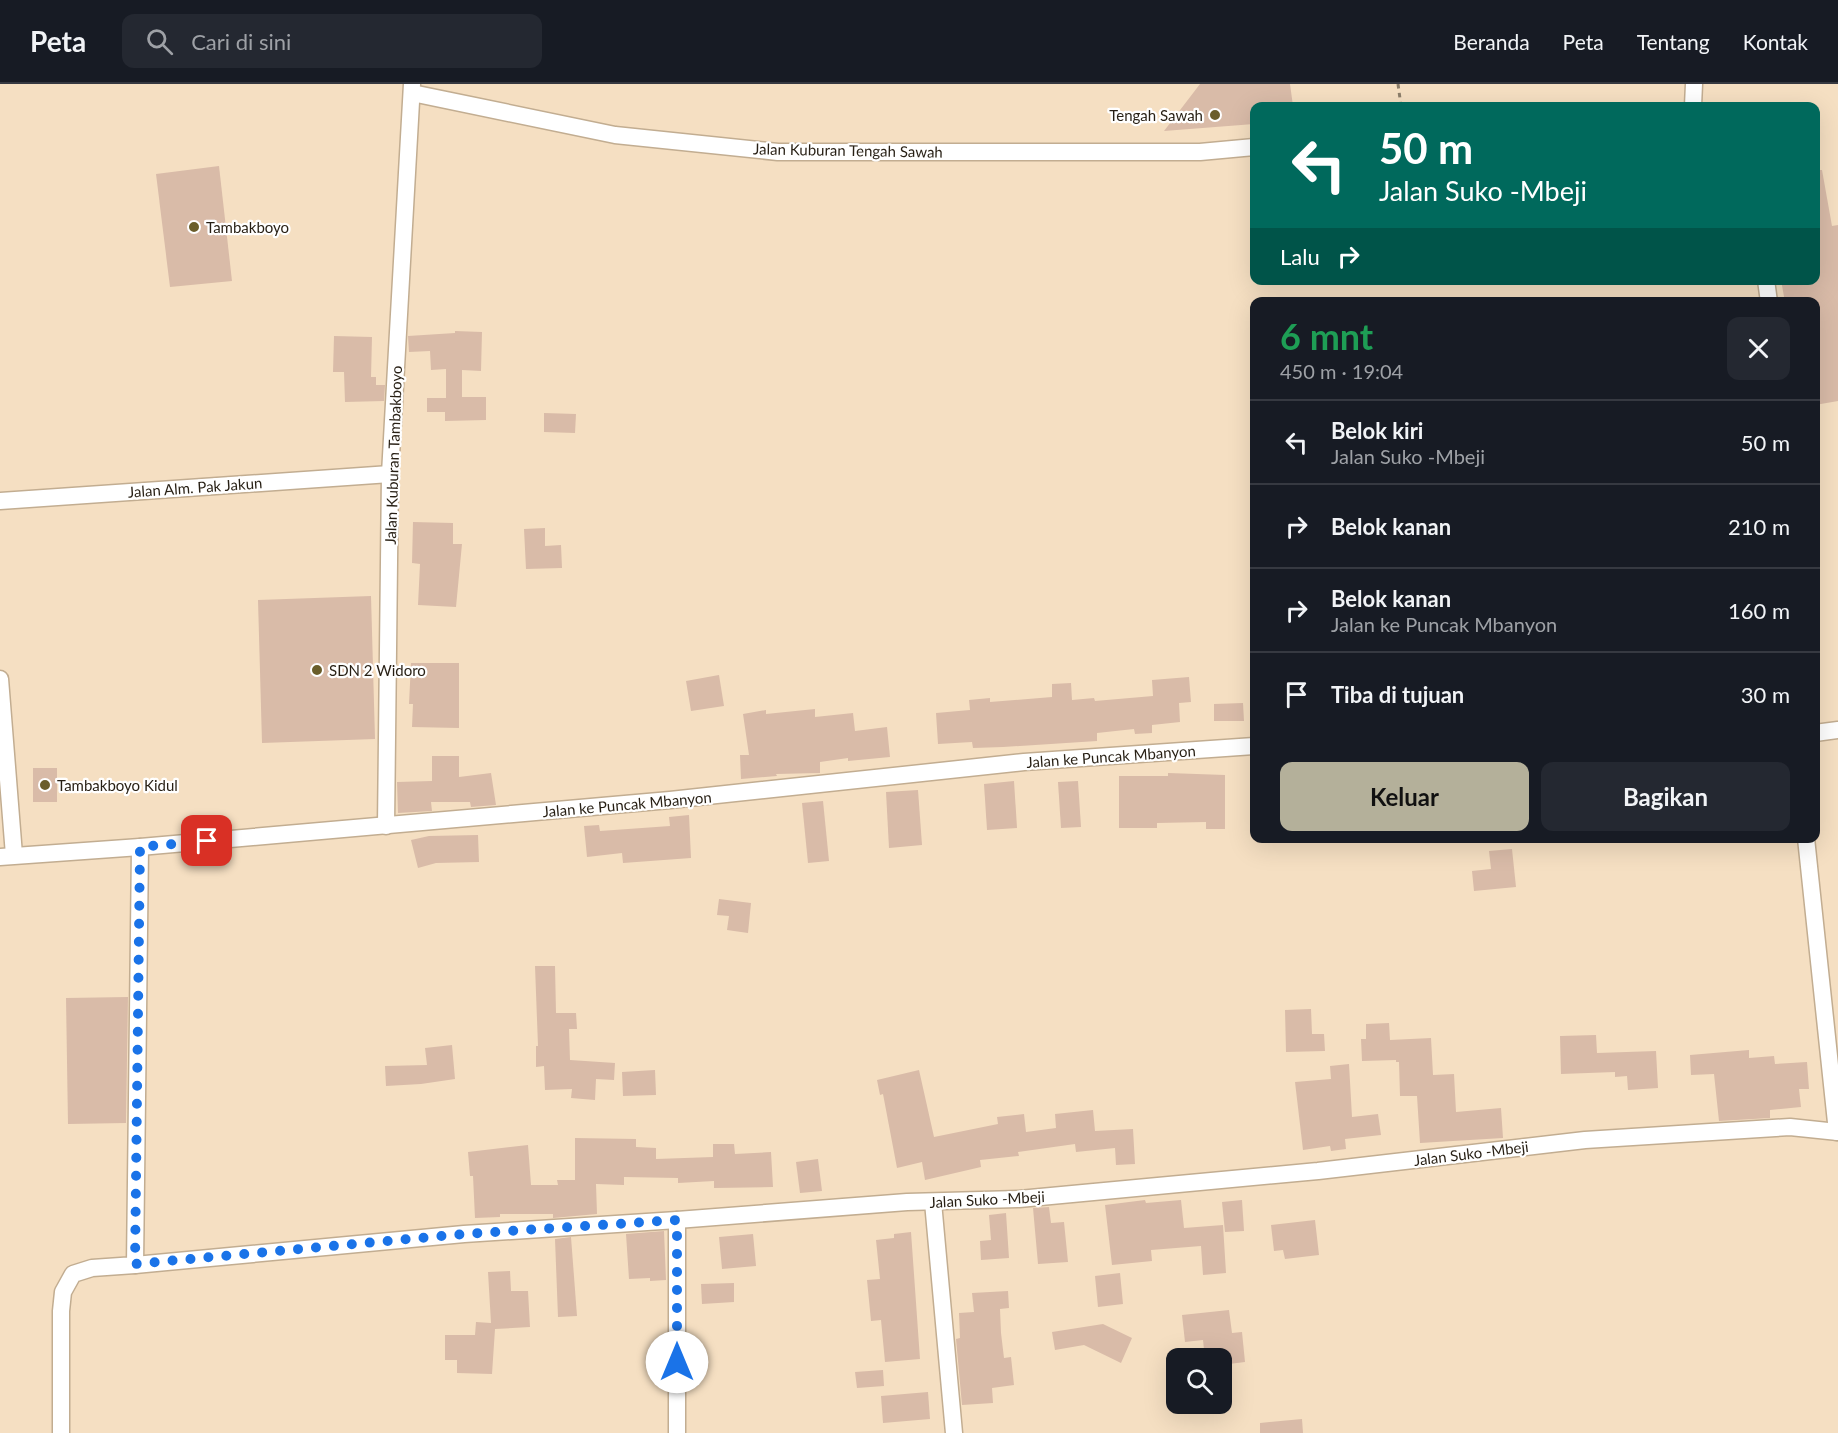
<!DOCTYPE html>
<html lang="id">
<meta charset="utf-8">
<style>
:root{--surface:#171b24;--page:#242831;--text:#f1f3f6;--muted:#9ea1a6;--line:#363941;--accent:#b4b09a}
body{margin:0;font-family:Lato,sans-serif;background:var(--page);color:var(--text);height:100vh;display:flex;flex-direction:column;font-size:22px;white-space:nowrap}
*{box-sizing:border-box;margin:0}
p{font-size:20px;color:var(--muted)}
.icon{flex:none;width:33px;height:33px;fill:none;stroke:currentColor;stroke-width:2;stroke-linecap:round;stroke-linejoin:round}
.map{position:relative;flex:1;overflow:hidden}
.panel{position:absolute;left:1250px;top:213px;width:570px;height:546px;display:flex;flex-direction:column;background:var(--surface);border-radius:12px;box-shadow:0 6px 24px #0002}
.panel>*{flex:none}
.guide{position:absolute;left:1250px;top:18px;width:570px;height:183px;border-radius:12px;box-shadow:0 6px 24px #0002;background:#00695c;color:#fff;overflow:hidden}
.buttons{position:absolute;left:1166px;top:1264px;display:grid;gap:12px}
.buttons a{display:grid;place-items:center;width:66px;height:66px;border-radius:12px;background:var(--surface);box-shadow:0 6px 24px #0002;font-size:30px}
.pin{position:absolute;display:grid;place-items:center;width:51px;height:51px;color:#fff;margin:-26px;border-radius:12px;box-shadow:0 3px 9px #0006}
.me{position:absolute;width:66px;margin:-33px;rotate:0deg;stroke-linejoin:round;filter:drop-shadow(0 0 4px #0008)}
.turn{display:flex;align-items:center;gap:21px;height:126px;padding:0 30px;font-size:27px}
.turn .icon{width:78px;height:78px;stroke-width:2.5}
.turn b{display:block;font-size:42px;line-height:51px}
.then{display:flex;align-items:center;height:57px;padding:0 30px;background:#0003;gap:12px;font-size:22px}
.round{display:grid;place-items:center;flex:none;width:63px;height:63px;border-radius:12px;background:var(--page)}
.summary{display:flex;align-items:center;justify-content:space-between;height:102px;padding:0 30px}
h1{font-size:36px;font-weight:700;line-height:45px;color:#1e9e55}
.action{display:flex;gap:12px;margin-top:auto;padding:12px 30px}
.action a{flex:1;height:69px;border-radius:12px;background:var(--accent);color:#111;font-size:24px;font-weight:700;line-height:69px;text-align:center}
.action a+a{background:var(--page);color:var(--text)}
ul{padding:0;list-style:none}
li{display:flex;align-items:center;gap:18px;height:84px;padding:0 30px;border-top:2px solid var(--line)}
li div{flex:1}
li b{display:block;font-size:22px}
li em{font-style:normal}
header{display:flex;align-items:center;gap:36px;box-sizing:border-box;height:84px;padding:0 30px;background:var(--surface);border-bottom:2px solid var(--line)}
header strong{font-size:28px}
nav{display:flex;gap:33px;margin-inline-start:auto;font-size:21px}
.search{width:420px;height:54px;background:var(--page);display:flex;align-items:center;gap:15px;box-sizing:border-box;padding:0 21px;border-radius:12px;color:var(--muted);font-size:22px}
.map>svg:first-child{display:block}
.building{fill:#d9bba8}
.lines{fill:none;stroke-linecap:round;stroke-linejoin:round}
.minor-casing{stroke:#c2ad91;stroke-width:19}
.path{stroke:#8c7e6a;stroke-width:3;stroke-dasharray:4.5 4.5;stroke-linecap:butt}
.minor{stroke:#fff;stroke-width:16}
.route{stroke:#1a73e8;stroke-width:10;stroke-dasharray:0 18}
.poi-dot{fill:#6a5d2a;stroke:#fff;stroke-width:2}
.labels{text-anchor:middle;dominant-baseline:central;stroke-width:4.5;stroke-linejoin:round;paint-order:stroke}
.poi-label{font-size:15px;fill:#271f14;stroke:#fff;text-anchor:start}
.street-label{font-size:15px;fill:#271f14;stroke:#fff}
</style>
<header>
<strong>Peta</strong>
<div class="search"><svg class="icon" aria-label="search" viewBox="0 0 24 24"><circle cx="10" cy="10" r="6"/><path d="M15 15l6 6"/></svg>Cari di sini</div>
<nav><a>Beranda</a><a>Peta</a><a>Tentang</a><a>Kontak</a></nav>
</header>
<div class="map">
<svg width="1838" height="1349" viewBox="0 0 1838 1349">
<rect width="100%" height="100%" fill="#f5dfc2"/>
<g class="building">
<polygon points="1200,0 1290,0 1293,22 1254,22 1254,40 1164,47"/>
<polygon points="219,82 232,197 170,203 156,90"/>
<polygon points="1815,86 1822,86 1832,142 1838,141 1838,317 1815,321 1815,218 1785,218 1781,196 1815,196"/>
<polygon points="455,247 482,248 481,287 462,286 462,313 486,313 486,336 445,337 445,328 427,328 427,314 446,314 446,285 431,286 430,267 409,268 408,252 455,249"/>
<polygon points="334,252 372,253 371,293 376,293 376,301 385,301 384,317 345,318 344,288 333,288"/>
<polygon points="544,329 576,330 575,349 544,348"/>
<polygon points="413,438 453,439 453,460 462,460 456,523 418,521 420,480 412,479"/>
<polygon points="545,444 545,462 561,461 562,484 526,485 524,445"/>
<polygon points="371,512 375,655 262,659 258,516"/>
<polygon points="411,579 459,579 459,644 412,643 413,620 409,620"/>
<polygon points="719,591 724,622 691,627 686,597"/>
<polygon points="1189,593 1191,618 1179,619 1180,638 1152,641 1152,649 1135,650 1134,645 1097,649 1097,657 1003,663 973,664 972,658 938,660 936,629 970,626 969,616 990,614 990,618 1052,613 1052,600 1071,599 1072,616 1094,614 1095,617 1153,612 1152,596"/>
<polygon points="1243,619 1244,637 1214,637 1214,620"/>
<polygon points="815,625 815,633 853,629 855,647 887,643 890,673 848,677 848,674 820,678 820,689 776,690 777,692 741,695 740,671 749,671 743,630 766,626 766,630"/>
<polygon points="432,672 459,672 459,693 491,689 496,721 471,723 470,718 431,718 432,727 398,729 397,698 432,697"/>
<rect x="33" y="684" width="24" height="34"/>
<polygon points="1168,689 1225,691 1225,745 1206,745 1206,738 1157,739 1157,744 1119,744 1119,692 1168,692"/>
<polygon points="1014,697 1017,744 987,746 984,700"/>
<polygon points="1078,697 1081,743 1061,744 1058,698"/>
<polygon points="918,706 922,761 889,764 886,708"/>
<polygon points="823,717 829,777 808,779 802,719"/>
<polygon points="689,731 691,774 623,779 622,769 587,773 584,742 599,741 600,747 670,742 669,733"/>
<polygon points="478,751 479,778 436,779 418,784 411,756 429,752"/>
<polygon points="1512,765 1516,803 1474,807 1472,787 1491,785 1489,767"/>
<polygon points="719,815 751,819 748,849 727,846 729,832 717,831"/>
<polygon points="535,882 555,882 556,929 576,929 577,945 569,945 570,976 615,979 614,996 596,995 595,1016 571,1014 572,1005 545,1006 544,982 536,983 536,962 538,962"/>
<polygon points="128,913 126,1039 68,1040 66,914"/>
<polygon points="1311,925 1312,950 1324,950 1325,967 1286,968 1285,926"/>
<polygon points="1389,939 1390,956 1431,954 1433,991 1454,990 1456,1028 1501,1024 1503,1054 1420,1059 1417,1012 1400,1012 1399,978 1396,978 1396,976 1362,977 1361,955 1366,955 1366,940"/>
<polygon points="1596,951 1597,969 1656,967 1658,1004 1628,1006 1627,992 1615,993 1615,988 1561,990 1560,952"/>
<polygon points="452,961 455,995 421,1000 386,1002 385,982 427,981 425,964"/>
<polygon points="1749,966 1749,974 1774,972 1775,980 1807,978 1809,1005 1799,1005 1801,1023 1770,1026 1770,1034 1719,1037 1714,990 1691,991 1690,971"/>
<polygon points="1349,980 1352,1033 1378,1030 1381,1051 1345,1055 1346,1065 1331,1067 1330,1062 1303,1066 1295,998 1331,995 1330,982"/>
<polygon points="655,986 656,1011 623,1012 622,988"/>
<polygon points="919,986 934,1053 998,1040 997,1033 1024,1030 1026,1048 1056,1044 1055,1030 1093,1026 1095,1047 1133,1045 1135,1080 1116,1081 1115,1064 1076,1068 1075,1060 1018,1068 1019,1072 980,1076 981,1083 925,1096 922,1078 897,1084 883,1010 880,1011 877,996"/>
<polygon points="575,1054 636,1055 636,1063 656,1064 656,1075 713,1073 713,1060 734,1060 735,1070 771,1068 773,1103 714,1104 714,1097 678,1099 678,1094 624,1093 624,1101 596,1100 597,1130 553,1134 553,1130 500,1130 500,1133 475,1134 473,1092 470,1092 468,1068 528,1061 531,1101 558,1101 557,1096 575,1096"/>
<polygon points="818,1075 822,1107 800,1109 796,1078"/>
<polygon points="1145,1116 1146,1119 1181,1116 1184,1144 1223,1141 1226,1189 1203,1191 1201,1162 1151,1166 1152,1177 1112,1181 1105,1121"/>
<polygon points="1242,1116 1244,1147 1225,1148 1222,1118"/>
<polygon points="1049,1123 1051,1139 1064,1138 1068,1178 1038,1180 1033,1124"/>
<polygon points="1006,1129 1009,1174 981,1176 980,1157 991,1156 989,1131"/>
<polygon points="1315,1136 1319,1171 1285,1175 1283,1166 1274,1167 1271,1141"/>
<polygon points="664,1147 666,1196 650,1197 650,1194 629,1195 626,1150"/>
<polygon points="911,1148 920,1275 885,1278 881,1236 871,1237 867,1196 880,1195 876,1156 894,1154 894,1150"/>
<polygon points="753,1150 756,1182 722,1185 719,1153"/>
<polygon points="571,1153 577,1232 558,1233 555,1155"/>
<polygon points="510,1187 511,1207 528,1207 530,1243 495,1245 492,1290 457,1289 457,1276 445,1276 445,1251 475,1251 476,1238 491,1239 488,1188"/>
<polygon points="1120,1189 1123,1220 1098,1223 1095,1192"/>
<polygon points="734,1199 734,1218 702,1220 701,1200"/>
<polygon points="1008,1207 1009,1224 1000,1225 1001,1249 1004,1274 1011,1273 1014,1301 992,1304 993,1319 962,1321 956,1255 960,1254 959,1229 974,1228 972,1209"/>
<polygon points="1229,1226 1232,1249 1242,1248 1245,1278 1221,1281 1221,1275 1205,1275 1203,1256 1185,1258 1182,1231"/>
<polygon points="1103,1240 1132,1254 1121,1279 1084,1261 1055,1266 1052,1248"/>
<polygon points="883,1286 884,1302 857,1304 855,1288"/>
<polygon points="928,1308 930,1335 883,1339 881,1312"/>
<polygon points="1302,1335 1303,1349 1260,1349 1260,1339"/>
</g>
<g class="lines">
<defs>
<g id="minor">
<polyline points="412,9 615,51 778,68 1200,68 1254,63"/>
<polyline points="1693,22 1694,0"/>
<polyline points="1766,196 1769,218"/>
<polyline points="0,417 390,390"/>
<polyline points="0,595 14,771"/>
<polyline points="1815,649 1838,646"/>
<polyline points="386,742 390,390 412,0"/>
<polyline points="1806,754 1837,1048"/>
<polyline points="0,773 140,763 670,716 1024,678 1254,662"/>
<polyline points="933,1118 954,1349"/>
<polyline points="677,1136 677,1349"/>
<polyline points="135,1181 464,1150 677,1136 907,1118 1019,1115 1318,1087 1585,1056 1790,1043 1838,1048"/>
<polyline points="61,1349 61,1227 63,1208 73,1190 92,1184 135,1181 140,763"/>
</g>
</defs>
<use href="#minor" class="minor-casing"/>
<polyline class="path" points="1398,0 1401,22"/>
<use href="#minor" class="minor"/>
</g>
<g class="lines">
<polyline class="route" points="207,757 140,763 135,1180 464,1150 677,1136 677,1278"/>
</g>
<g class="poi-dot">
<circle cx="1215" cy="31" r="6"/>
<circle cx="194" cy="143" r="6"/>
<circle cx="317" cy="586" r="6"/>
<circle cx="45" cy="701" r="6"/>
</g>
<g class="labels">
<g class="poi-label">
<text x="1203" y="31" text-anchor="end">Tengah Sawah</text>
<text x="206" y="143">Tambakboyo</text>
<text x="329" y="586">SDN 2 Widoro</text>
<text x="57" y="701">Tambakboyo Kidul</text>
</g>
<g class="street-label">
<text transform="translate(848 66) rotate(1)">Jalan Kuburan Tengah Sawah</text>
<text transform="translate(393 371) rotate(-88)">Jalan Kuburan Tambakboyo</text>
<text transform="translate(195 403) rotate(-4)">Jalan Alm. Pak Jakun</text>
<text transform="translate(1111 672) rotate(-4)">Jalan ke Puncak Mbanyon</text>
<text transform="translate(627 720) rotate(-5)">Jalan ke Puncak Mbanyon</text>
<text transform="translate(1471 1069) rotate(-7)">Jalan Suko -Mbeji</text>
<text transform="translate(987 1115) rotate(-3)">Jalan Suko -Mbeji</text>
</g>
</g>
</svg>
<div class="buttons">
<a><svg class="icon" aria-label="search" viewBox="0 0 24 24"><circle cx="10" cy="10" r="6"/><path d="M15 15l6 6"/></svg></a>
</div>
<div class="pin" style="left:207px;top:757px;background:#d93025"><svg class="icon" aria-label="arrive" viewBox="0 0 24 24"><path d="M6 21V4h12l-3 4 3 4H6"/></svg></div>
<svg class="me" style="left:677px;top:1278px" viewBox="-20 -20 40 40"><circle r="19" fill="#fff"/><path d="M0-13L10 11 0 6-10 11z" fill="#1a73e8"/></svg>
<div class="guide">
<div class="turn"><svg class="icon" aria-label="left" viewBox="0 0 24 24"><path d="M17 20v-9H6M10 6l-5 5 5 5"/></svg><div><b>50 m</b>Jalan Suko -Mbeji</div></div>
<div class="then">Lalu<svg class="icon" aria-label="right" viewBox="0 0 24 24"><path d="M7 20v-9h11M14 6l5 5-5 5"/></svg></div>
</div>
<section class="panel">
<div class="summary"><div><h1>6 mnt</h1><p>450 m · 19:04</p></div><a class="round"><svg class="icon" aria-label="close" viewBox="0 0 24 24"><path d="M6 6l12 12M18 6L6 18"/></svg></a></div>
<ul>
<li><svg class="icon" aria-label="left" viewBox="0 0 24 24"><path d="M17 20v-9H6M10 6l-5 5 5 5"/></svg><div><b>Belok kiri</b><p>Jalan Suko -Mbeji</p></div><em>50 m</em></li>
<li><svg class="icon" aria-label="right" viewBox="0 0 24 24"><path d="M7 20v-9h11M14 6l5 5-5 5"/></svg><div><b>Belok kanan</b></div><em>210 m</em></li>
<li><svg class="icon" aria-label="right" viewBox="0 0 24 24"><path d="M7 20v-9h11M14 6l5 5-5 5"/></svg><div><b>Belok kanan</b><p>Jalan ke Puncak Mbanyon</p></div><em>160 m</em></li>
<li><svg class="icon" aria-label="arrive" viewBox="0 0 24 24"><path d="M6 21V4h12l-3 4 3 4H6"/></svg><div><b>Tiba di tujuan</b></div><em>30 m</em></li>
</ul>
<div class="action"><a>Keluar</a><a>Bagikan</a></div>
</section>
</div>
